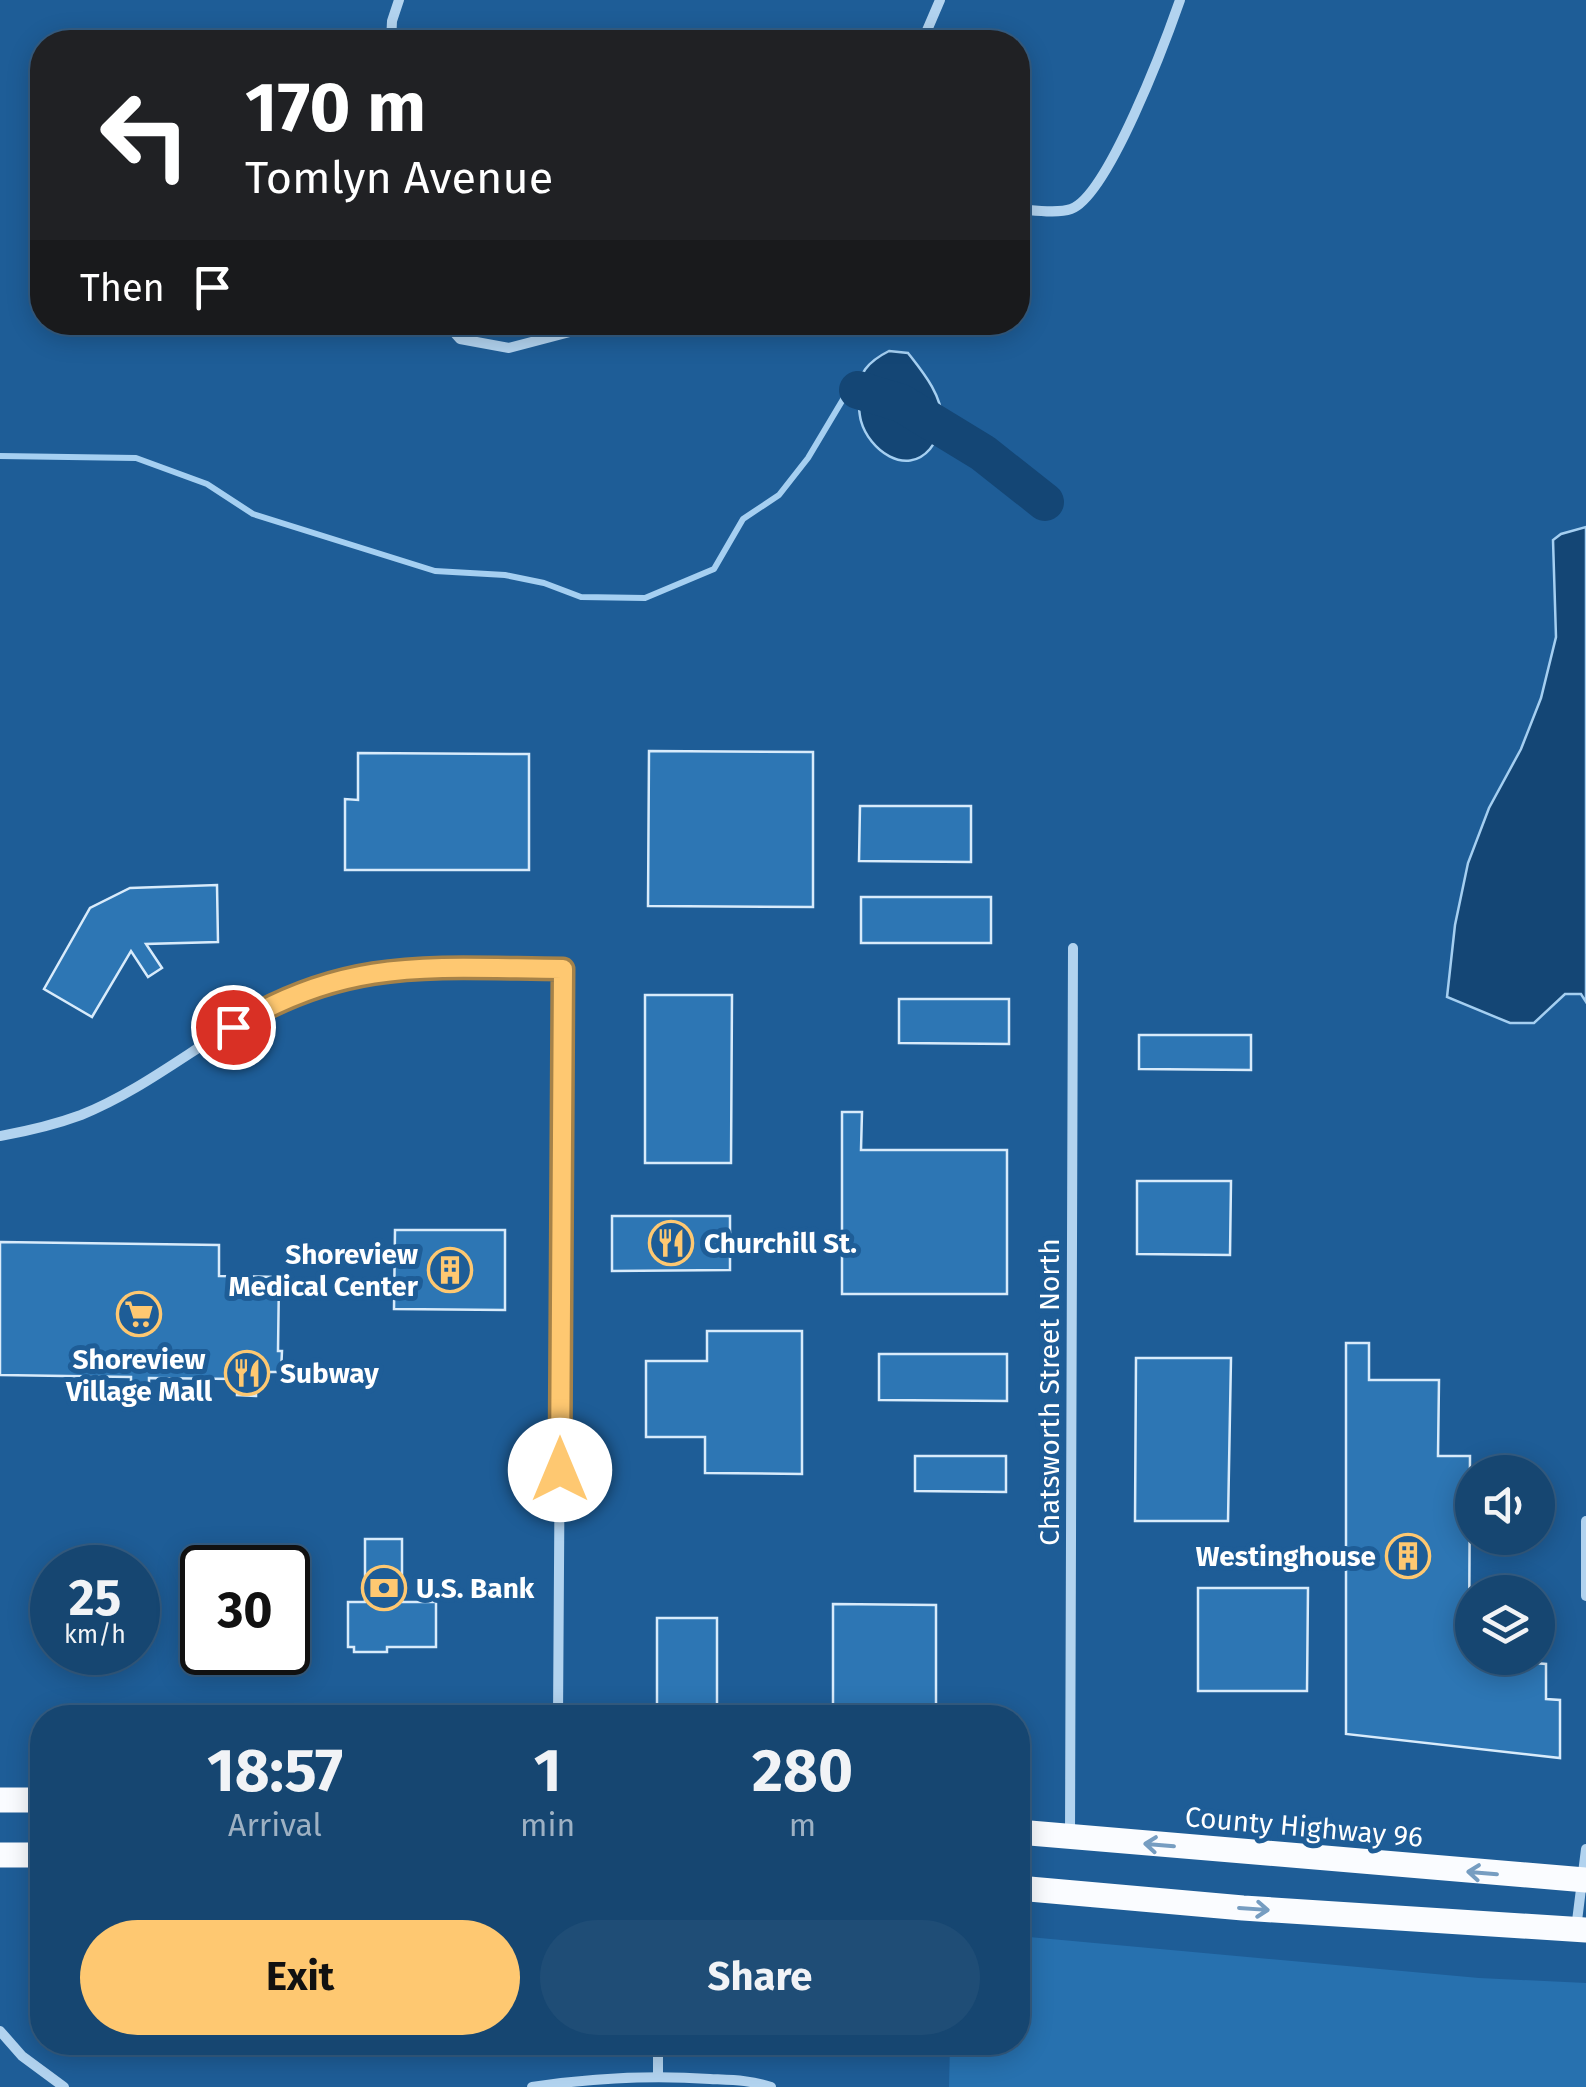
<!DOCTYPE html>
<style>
:root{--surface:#164671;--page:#1f4d76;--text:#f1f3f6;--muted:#9eb1c3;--line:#355e84;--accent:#fec871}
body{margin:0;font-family:"Fira Sans",sans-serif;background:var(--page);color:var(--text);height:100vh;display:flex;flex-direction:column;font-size:38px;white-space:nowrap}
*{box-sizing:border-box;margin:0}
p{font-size:32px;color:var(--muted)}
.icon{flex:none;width:55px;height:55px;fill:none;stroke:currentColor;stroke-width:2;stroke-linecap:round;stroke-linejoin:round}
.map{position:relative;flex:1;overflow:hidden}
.side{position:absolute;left:30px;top:1705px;width:1000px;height:350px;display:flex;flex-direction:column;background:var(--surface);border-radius:40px;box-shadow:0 5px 25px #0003,0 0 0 2px var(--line)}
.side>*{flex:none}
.hud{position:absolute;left:30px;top:30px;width:1000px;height:305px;border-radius:40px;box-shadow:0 5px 25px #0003,0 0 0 2px var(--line);background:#202124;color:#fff;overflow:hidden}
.tools{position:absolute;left:1455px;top:1455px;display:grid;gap:20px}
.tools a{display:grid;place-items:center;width:100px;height:100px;border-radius:50%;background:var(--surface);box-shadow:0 5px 25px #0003,0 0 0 2px var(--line);font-size:50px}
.speed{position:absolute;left:30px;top:1545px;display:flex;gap:20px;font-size:50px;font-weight:700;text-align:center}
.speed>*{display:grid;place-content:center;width:130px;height:130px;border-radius:50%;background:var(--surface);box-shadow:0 5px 25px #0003,0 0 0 2px var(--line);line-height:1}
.speed small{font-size:25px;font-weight:400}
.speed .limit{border:5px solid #111;border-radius:15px;background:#fff;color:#111}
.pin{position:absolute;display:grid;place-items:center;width:85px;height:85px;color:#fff;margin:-42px;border:5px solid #fff;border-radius:50%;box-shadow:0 2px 10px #0007}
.me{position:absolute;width:110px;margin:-55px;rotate:0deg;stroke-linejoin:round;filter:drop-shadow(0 0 8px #0008)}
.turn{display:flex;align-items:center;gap:35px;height:210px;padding:0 50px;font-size:45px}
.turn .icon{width:130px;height:130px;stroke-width:2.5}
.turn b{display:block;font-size:70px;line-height:85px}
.then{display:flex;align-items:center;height:95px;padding:0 50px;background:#0003;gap:20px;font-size:38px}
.eta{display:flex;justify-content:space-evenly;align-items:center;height:170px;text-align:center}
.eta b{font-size:60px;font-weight:700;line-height:70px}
.button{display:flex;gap:20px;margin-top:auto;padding:20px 50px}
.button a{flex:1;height:115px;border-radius:60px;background:var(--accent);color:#111;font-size:40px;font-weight:700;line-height:115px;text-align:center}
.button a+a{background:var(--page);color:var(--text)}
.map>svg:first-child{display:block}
.green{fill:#2771af}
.water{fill:#144675;stroke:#a5cff1;stroke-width:2.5}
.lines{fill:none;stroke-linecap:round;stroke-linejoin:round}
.stream{stroke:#a5cff1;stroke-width:6}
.river{stroke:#144675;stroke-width:38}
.building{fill:#2d76b4;stroke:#d8ebfb;stroke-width:2.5}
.street{stroke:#b2d3ef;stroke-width:10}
.primary{stroke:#fafcff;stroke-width:25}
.oneway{stroke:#769dc1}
.route-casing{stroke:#a58249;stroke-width:25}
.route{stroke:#fec871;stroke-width:18}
.labels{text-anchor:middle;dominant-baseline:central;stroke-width:10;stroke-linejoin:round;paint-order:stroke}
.poi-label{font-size:28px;font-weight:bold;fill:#fff;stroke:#1e5d97;text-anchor:start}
.street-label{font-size:28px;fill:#fff;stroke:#1e5d97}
</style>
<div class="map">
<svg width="1586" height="2087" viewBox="0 0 1586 2087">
<rect width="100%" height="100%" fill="#1e5d97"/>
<polygon class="green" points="1018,1936 1479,1978 1586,1983 1586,2087 949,2087 950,2043 1018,2042"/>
<g class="water">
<path d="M889,351L908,353C922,371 943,396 942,421C942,429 935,443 930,449C906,477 869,450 861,421C859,414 859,405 858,398C856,374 869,361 889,351Z"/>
<polygon points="1586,527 1586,1002 1581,994 1565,994 1534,1023 1510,1023 1447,997 1455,925 1468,863 1489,808 1521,749 1541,698 1556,637 1553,540 1561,534"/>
</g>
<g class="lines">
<polyline class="stream" points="0,456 136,458 207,484 253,514 435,571 505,575 544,583 581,597 645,598 714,569 743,519 779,495 808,458 845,396 858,390"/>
<polyline class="river" points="858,390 901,403 983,453 1045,502"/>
</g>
<g class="building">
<polygon points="649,751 813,752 813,907 648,906"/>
<polygon points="358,753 529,754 529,870 345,870 345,799 358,800"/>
<polygon points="860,806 971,806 971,862 859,861"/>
<polygon points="217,885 218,942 146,944 162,968 148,977 131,951 92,1017 44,989 90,908 130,888"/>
<rect x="861" y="897" width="130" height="46"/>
<polygon points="645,995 732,995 731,1163 645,1163"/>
<polygon points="899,999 1009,999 1009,1044 899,1043"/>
<polygon points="1139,1035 1251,1035 1251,1070 1139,1069"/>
<polygon points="842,1112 862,1112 861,1150 1007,1150 1007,1294 842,1294"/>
<polygon points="1137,1181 1231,1181 1230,1255 1137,1254"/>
<polygon points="612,1216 730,1216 730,1270 612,1271"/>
<polygon points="395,1230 505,1230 505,1310 394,1309"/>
<polygon points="0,1242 219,1245 219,1276 279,1277 278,1351 282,1351 281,1372 256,1372 256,1396 237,1395 237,1379 149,1378 149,1394 131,1394 131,1377 0,1375"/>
<polygon points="707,1331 802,1331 802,1474 705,1473 705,1437 646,1437 646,1361 707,1361"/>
<polygon points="1346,1343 1369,1343 1369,1380 1439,1380 1438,1456 1470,1456 1469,1654 1472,1658 1546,1664 1546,1699 1560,1700 1560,1758 1346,1734"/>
<polygon points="879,1354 1007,1354 1007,1401 879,1400"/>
<polygon points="1136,1358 1231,1358 1228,1521 1135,1521"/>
<polygon points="915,1456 1006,1456 1006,1492 915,1491"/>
<polygon points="365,1539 402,1539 402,1602 436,1602 436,1647 387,1647 387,1652 354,1652 354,1647 348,1647 348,1602 365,1602"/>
<polygon points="1198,1588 1308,1588 1307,1691 1198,1691"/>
<polygon points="833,1604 936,1605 936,1718 833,1718"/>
<rect x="657" y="1618" width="60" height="99"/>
</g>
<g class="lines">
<g class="street">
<polyline points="391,42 392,21 399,0"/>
<polyline points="922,42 940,0"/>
<path d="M1018,209C1033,210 1057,214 1071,209C1108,196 1166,40 1180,0"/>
<polyline points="445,322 460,339 509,348 608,322"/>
<path d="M0,1136C28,1131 54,1125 81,1115C156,1085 218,1026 292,995C378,958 472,969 563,969L558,1718"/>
<polyline points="1586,1521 1586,1596"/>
<polyline points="1070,1836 1073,948"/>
<polyline points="1576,1929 1586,1849"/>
<polyline points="0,2031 22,2056 64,2087"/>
<polyline points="658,2042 658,2076"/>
<path d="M532,2087C592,2078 649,2075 710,2079C731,2080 751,2080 771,2087"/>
</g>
<g class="primary">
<polyline points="0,1800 42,1800"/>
<polyline points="1018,1832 1586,1880"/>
<polyline points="0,1855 42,1855"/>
<polyline points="1018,1888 1243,1908 1586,1930"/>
</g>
</g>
<defs><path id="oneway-shaft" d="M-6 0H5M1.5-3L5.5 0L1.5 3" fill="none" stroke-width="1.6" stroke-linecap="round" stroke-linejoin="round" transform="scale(2.5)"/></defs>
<g class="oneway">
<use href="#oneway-shaft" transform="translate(1159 1845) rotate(-175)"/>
<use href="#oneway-shaft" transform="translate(1482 1873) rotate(-175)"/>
<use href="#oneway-shaft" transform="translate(1254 1909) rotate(4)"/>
</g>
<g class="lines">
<defs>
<path id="route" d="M233,1027C348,956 434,968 563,969L560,1470"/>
</defs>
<use href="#route" class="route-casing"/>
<use href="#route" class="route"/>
</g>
<defs>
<symbol id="restaurant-ring" viewBox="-11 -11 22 22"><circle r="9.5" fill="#1e5d97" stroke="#fec871" stroke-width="1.5"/><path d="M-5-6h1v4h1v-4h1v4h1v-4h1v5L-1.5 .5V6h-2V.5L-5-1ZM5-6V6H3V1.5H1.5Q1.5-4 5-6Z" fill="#fec871"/></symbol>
<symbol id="building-ring" viewBox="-11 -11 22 22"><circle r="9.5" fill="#1e5d97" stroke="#fec871" stroke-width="1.5"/><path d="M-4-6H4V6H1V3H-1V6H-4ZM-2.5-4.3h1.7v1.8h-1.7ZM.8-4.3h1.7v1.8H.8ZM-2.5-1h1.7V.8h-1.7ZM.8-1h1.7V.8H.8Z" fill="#fec871"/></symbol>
<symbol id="supermarket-ring" viewBox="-11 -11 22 22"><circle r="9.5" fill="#1e5d97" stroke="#fec871" stroke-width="1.5"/><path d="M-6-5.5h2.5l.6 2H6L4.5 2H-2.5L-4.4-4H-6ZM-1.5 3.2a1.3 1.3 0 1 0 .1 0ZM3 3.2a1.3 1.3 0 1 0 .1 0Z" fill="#fec871"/></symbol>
<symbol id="bank-ring" viewBox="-11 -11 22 22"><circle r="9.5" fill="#1e5d97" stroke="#fec871" stroke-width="1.5"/><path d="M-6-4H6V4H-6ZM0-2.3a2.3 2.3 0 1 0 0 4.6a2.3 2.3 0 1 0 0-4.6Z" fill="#fec871"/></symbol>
</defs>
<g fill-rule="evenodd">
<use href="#restaurant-ring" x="646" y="1218" width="50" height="50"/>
<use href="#building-ring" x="425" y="1245" width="50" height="50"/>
<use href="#supermarket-ring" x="114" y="1289" width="50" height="50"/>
<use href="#restaurant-ring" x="222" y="1348" width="50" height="50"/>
<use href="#building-ring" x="1383" y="1531" width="50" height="50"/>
<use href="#bank-ring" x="359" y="1563" width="50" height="50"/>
</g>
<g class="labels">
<g class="poi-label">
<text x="704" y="1243">Churchill St.</text>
<text x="418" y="1254" text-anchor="end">Shoreview<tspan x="418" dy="32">Medical Center</tspan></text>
<text x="139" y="1359" text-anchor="middle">Shoreview<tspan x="139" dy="32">Village Mall</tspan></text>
<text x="280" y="1373">Subway</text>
<text x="1376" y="1556" text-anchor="end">Westinghouse</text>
<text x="416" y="1588">U.S. Bank</text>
</g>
<g class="street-label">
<text transform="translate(1049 1392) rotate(-90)">Chatsworth Street North</text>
<text transform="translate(1304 1827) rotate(5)">County Highway 96</text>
</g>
</g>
</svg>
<div class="tools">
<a><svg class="icon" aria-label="sound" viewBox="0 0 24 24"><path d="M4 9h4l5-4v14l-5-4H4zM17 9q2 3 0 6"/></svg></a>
<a><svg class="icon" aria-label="layers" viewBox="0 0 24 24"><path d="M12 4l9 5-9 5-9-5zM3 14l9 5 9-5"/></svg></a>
</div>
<div class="speed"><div>25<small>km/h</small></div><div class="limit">30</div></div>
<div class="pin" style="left:233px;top:1027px;background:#d93025"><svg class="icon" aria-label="arrive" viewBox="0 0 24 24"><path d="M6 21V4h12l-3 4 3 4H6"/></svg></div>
<svg class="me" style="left:560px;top:1470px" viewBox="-20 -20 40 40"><circle r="19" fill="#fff"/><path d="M0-13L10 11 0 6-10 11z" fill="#fec871"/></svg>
<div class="hud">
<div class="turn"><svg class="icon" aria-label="left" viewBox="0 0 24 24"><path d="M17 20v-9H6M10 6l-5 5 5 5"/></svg><div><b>170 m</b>Tomlyn Avenue</div></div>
<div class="then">Then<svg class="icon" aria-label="arrive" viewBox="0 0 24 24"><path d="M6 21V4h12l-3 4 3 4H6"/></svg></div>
</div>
<section class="side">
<div class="eta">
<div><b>18:57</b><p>Arrival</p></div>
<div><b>1</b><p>min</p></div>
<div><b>280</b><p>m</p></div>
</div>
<div class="button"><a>Exit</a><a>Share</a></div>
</section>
</div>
